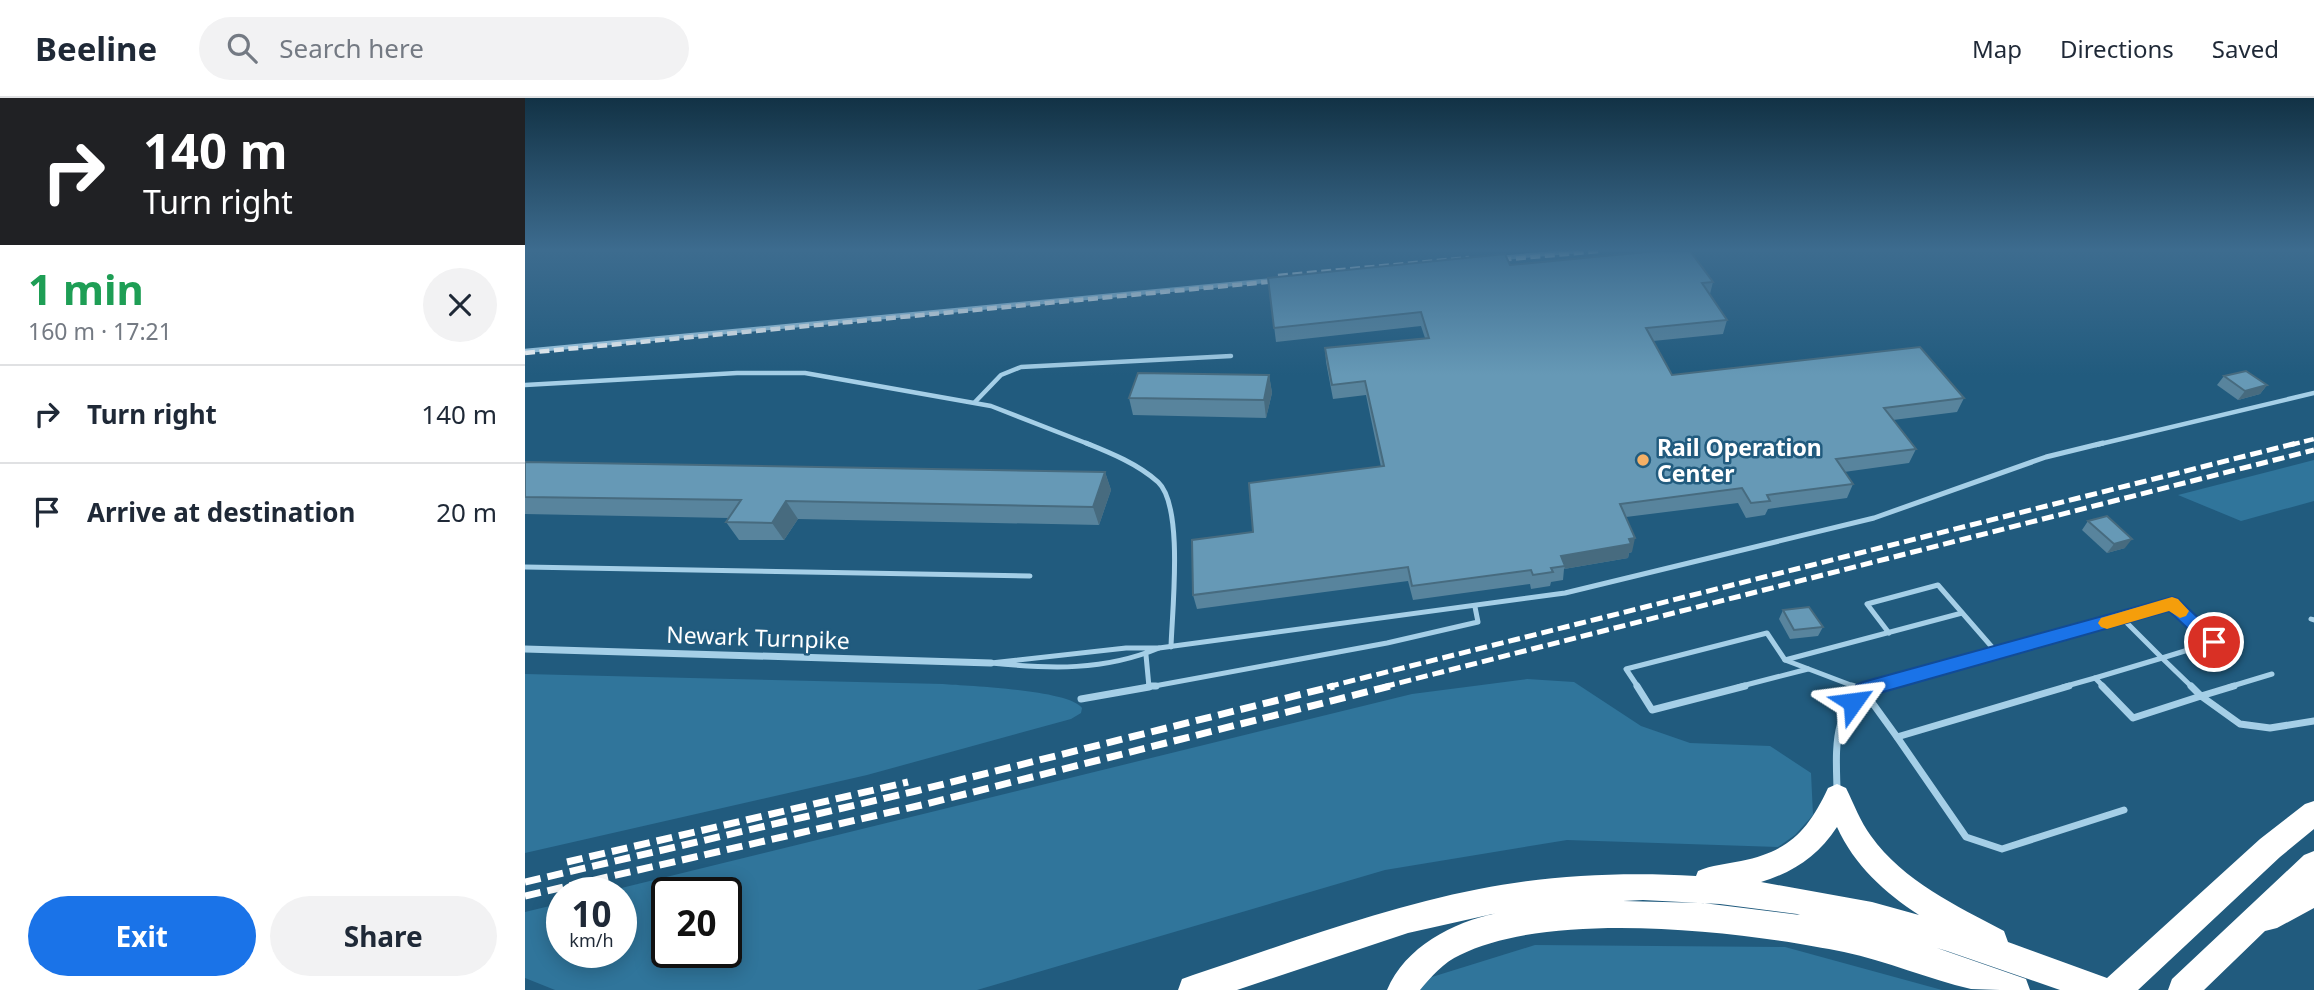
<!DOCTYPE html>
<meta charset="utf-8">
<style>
:root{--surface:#fff;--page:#f2f2f3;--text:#1f2937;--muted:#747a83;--line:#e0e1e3;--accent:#1a73e8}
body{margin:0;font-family:"Noto Sans",sans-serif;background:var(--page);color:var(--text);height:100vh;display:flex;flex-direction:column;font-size:26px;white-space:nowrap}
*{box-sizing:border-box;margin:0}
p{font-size:23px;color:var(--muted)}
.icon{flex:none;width:38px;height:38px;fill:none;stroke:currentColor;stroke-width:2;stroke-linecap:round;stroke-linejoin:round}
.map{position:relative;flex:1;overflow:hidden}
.drawer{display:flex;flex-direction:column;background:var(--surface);width:525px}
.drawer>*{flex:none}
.guide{background:#202124;color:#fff;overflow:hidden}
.speed{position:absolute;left:21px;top:779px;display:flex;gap:14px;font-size:35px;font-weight:700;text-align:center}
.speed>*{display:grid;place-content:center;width:91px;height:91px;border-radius:50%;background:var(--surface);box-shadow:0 4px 18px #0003;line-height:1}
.speed small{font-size:18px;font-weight:400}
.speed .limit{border:4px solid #111;border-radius:10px;background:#fff;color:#111}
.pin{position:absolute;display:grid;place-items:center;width:60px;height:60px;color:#fff;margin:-30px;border:4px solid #fff;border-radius:50%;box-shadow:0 2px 7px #0007}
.me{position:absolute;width:77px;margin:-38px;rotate:59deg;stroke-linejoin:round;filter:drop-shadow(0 0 5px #0008)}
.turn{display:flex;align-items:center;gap:24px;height:147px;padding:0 28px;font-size:32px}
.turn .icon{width:91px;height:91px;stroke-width:2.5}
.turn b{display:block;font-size:49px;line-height:60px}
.round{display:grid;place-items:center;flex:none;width:74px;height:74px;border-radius:37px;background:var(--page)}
.overview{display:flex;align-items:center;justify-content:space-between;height:119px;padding:0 28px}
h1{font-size:42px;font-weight:700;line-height:52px;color:#1e9e55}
.primary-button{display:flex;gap:14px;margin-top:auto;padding:14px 28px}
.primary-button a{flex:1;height:80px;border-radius:42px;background:var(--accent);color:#fff;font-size:28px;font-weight:700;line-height:80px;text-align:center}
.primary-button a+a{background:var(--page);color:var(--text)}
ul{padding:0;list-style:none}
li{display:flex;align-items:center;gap:21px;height:98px;padding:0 28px;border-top:2px solid var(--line)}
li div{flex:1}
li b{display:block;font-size:26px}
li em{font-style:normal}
header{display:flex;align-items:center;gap:42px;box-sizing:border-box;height:98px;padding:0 35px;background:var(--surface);border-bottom:2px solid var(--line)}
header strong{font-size:33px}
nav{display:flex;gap:38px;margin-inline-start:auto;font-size:24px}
.search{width:490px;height:63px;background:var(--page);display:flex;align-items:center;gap:18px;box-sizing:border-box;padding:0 24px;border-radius:38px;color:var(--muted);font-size:26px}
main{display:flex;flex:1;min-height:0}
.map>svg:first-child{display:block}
.green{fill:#30759b;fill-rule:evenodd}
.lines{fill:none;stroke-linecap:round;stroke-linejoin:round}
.lane-far2{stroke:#a5cfe7;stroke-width:4.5}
.lane-far1{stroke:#a5cfe7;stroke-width:5}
.lane{stroke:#a5cfe7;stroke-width:7}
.street{stroke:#a5cfe7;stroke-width:7}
.highway{fill:#fff;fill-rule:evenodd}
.rail-far2{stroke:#fff;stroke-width:4.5;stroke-dasharray:10 4.5;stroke-linecap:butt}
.rail-far1{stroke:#fff;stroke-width:5;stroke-dasharray:12 5;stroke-linecap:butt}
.rail{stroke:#fff;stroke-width:7;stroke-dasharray:16 7;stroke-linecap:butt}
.wall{fill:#58849d}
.shaded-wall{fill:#476b7f}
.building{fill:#6699b6;stroke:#476b7f;stroke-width:2}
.route{fill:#1a73e8;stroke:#114b97;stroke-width:2}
.slow{fill:#f59e0b}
.poi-dot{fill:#f4b066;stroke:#215b7e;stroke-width:2.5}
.labels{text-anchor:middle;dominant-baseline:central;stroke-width:5;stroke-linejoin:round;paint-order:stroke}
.poi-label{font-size:23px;font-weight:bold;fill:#fff;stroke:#215b7e;text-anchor:start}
.street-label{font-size:23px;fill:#fff;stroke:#215b7e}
</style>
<header>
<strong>Beeline</strong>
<div class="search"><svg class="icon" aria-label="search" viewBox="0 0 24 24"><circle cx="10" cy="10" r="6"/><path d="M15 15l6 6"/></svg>Search here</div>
<nav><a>Map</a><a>Directions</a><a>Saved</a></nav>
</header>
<main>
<section class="drawer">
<div class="guide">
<div class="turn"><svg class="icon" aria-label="right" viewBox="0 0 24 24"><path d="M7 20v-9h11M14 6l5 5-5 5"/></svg><div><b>140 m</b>Turn right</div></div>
</div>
<div class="overview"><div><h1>1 min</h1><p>160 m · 17:21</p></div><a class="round"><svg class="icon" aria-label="close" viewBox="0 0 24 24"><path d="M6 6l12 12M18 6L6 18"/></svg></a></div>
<ul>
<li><svg class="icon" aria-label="right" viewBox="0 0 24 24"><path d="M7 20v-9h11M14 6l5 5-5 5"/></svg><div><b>Turn right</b></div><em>140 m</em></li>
<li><svg class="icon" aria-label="arrive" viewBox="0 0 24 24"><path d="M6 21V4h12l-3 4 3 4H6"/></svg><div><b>Arrive at destination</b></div><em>20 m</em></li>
</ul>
<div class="primary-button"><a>Exit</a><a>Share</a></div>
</section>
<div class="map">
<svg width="1789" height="892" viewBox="0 0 1789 892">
<rect width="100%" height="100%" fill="#215b7e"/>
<g class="green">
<polygon points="1789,362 1789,403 1716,423 1653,397"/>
<path d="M0,576L418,586C444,588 544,592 557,610L556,615L546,621L342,677L0,755Z"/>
<path d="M1002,581L1049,584L1116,628L1165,645L1245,648L1286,675L1288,717L1270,737L1253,749L1042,742L860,772L452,892H30L0,880V814L37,805V854H96V794H80L887,596ZM201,794V854H142V794Z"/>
<polygon points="1010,847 1260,849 1417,892 865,892"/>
</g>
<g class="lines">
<g class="lane-far2">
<polyline points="975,160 1052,153"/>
<polyline points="0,253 749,182"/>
<polyline points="0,287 212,275 280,275 466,308 566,347"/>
<polyline points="450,304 476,277 496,269 706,258"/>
<polyline points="1571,347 1789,295"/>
</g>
<g class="lane-far1">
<path d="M561,345C586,355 613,366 633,384C659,408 647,513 646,549"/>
<polyline points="0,469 505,478"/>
<polygon points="1647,506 1689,544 1637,560 1597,520"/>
<polyline points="1786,521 1789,522"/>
<polyline points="1364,535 1342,506 1413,487 1473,556"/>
<path d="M601,550H634C579,573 525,571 466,565Z"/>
<polyline points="634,550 1040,495 1349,420 1521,359 1578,345"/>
<polyline points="621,557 624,589 862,545 953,524 950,509"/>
<polyline points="1637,560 1667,589"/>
<polyline points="1260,562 1331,589"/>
<polyline points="1570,580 1637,560"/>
<polyline points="1113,589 1101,571 1242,535 1260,562 1437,515"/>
<polyline points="1213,589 1283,571"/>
<polyline points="1347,589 1597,520"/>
<polyline points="1538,589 1570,580 1579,589"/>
<polyline points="1704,589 1747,576"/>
</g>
<g class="lane">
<polyline points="624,588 631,588"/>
<polyline points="1112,588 1127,612 1220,588"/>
<polyline points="1327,588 1338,592 1372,639 1544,588"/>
<polyline points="1577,588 1608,620 1676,598 1715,626 1745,630 1789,623"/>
<polyline points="1666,588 1676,598 1709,588"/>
<polyline points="556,601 624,589"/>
<polyline points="1372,639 1441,739 1477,751 1599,712"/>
<path d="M1312,691C1311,651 1306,601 1354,588"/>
</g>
<polyline class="street" points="0,551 466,565"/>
<g class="highway">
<path d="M1312,686L1321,690C1329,706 1335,723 1346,738C1378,783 1432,808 1479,833L1483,844L1582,880L1735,741L1780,706L1789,703V731L1755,759L1613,892H1535L1422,853L1412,850L1501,881L1505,892C1487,892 1464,892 1446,891C1403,881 1362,863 1319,854C1218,833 1028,811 935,857C919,864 906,879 895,892H862C880,849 928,824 972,815L883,835L712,892H653L657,881L668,877C762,846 856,810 954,791C1025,777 1098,774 1171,778L1173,773C1187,767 1201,766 1216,763C1264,753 1283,733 1303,690ZM1312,729C1329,767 1360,795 1394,817L1347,804L1236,784C1269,774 1293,758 1312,729ZM1118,802L1195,806L1272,816L1275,817L1178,805L1098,803Z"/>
<polygon points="1789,753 1789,810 1752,830 1740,833 1679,892 1643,892 1647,881 1779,757"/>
</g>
<g class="rail-far2">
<polyline points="962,163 1074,153"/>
<polyline points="753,178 944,160"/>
<polyline points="0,255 763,182"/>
<polyline points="1765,347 1789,341"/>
</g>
<g class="rail-far1">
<polyline points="802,589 1772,345"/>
<polyline points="858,589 1789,352"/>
</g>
<g class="rail">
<polyline points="42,764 383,684"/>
<polyline points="0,784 391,693 809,588"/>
<polyline points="0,798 401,706 865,588"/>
</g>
</g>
<g class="wall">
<polygon points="985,167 1188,184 1185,196 1202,222 1198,236 1128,243 1147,277 1439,300 1432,314 1368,322 1391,351 1384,365 1319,374 1328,386 1322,400 1243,411 1240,417 1221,420 1213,405 1101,419 1107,454 1104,455 1103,460 1039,471 1038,482 1026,484 1025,488 1006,491 1005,486 888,502 883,483 672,511 668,497 728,434 856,369 841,297 808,301 801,264 800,250 900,240 896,228 751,244 743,180"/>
<polygon points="744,277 747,295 741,320 608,317 604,300"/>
<polygon points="1699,278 1742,287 1735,296 1713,302 1692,287"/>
<polygon points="0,364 580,374 586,392 574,427 273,421 259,442 214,442 201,424 203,420 0,416"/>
<polygon points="1563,423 1600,450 1582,455 1557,432"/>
<polygon points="1258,512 1298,529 1293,538 1265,541 1254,521"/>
</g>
<g class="shaded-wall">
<polygon points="744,277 747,295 741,320 739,302"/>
<polygon points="1742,287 1735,296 1713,302 1720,293"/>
<polygon points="580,374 586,392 574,427 568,409"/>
<polygon points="261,403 273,421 259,442 247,425"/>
<polygon points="1110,440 1107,454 1104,455 1103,460 1039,471 1040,468 1036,458"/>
<polygon points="1607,441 1600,450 1582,455 1589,446"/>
</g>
<g class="building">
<polygon points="1132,153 1165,153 1188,184 1177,185 1202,222 1121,230 1147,277 1395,249 1439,300 1359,310 1391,351 1311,361 1328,386 1242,397 1245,403 1226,405 1217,390 1095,406 1110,440 1104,441 1106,446 1036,458 1040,468 1026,470 1028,474 1008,477 1006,472 887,488 883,469 668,497 667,442 728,434 724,385 859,368 840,283 807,287 800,250 904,240 896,214 749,230 743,180 980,156 985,167"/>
<polygon points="1721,273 1742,287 1720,293 1699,278"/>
<polygon points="613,275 744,277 739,302 604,300"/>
<polygon points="0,364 580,374 568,409 261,403 247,425 201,424 216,402 0,399"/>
<polygon points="1582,418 1607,441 1589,446 1563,423"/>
<polygon points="1284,509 1298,529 1269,532 1258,512"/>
</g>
<linearGradient id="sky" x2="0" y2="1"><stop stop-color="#123245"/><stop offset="0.55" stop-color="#3d6c8f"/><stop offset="1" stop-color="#3d6c8f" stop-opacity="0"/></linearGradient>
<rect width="1789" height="277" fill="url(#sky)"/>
<path class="route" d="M1647,499L1653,501L1695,540L1698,544L1695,549H1683L1644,513L1344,598C1337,606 1333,614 1321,610L1318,604L1331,587L1338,584Z"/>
<polygon class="slow" points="1647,499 1653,501 1664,513 1661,518 1655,520 1644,513 1582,531 1576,529 1573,525 1576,520"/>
<circle class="poi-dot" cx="1118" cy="362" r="7"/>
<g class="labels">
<g class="poi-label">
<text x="1132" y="349">Rail Operation<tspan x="1132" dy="26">Center</tspan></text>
</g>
<g class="street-label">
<text transform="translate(233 539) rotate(2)">Newark Turnpike</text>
</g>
</g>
</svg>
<div class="speed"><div>10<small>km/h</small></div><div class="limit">20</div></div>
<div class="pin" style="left:1689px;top:544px;background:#d93025"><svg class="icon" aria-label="arrive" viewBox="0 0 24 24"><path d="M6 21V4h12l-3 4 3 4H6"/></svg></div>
<svg class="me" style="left:1328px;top:604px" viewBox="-20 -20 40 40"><path d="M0-17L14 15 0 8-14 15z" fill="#1a73e8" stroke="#fff" stroke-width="4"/></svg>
</div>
</main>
